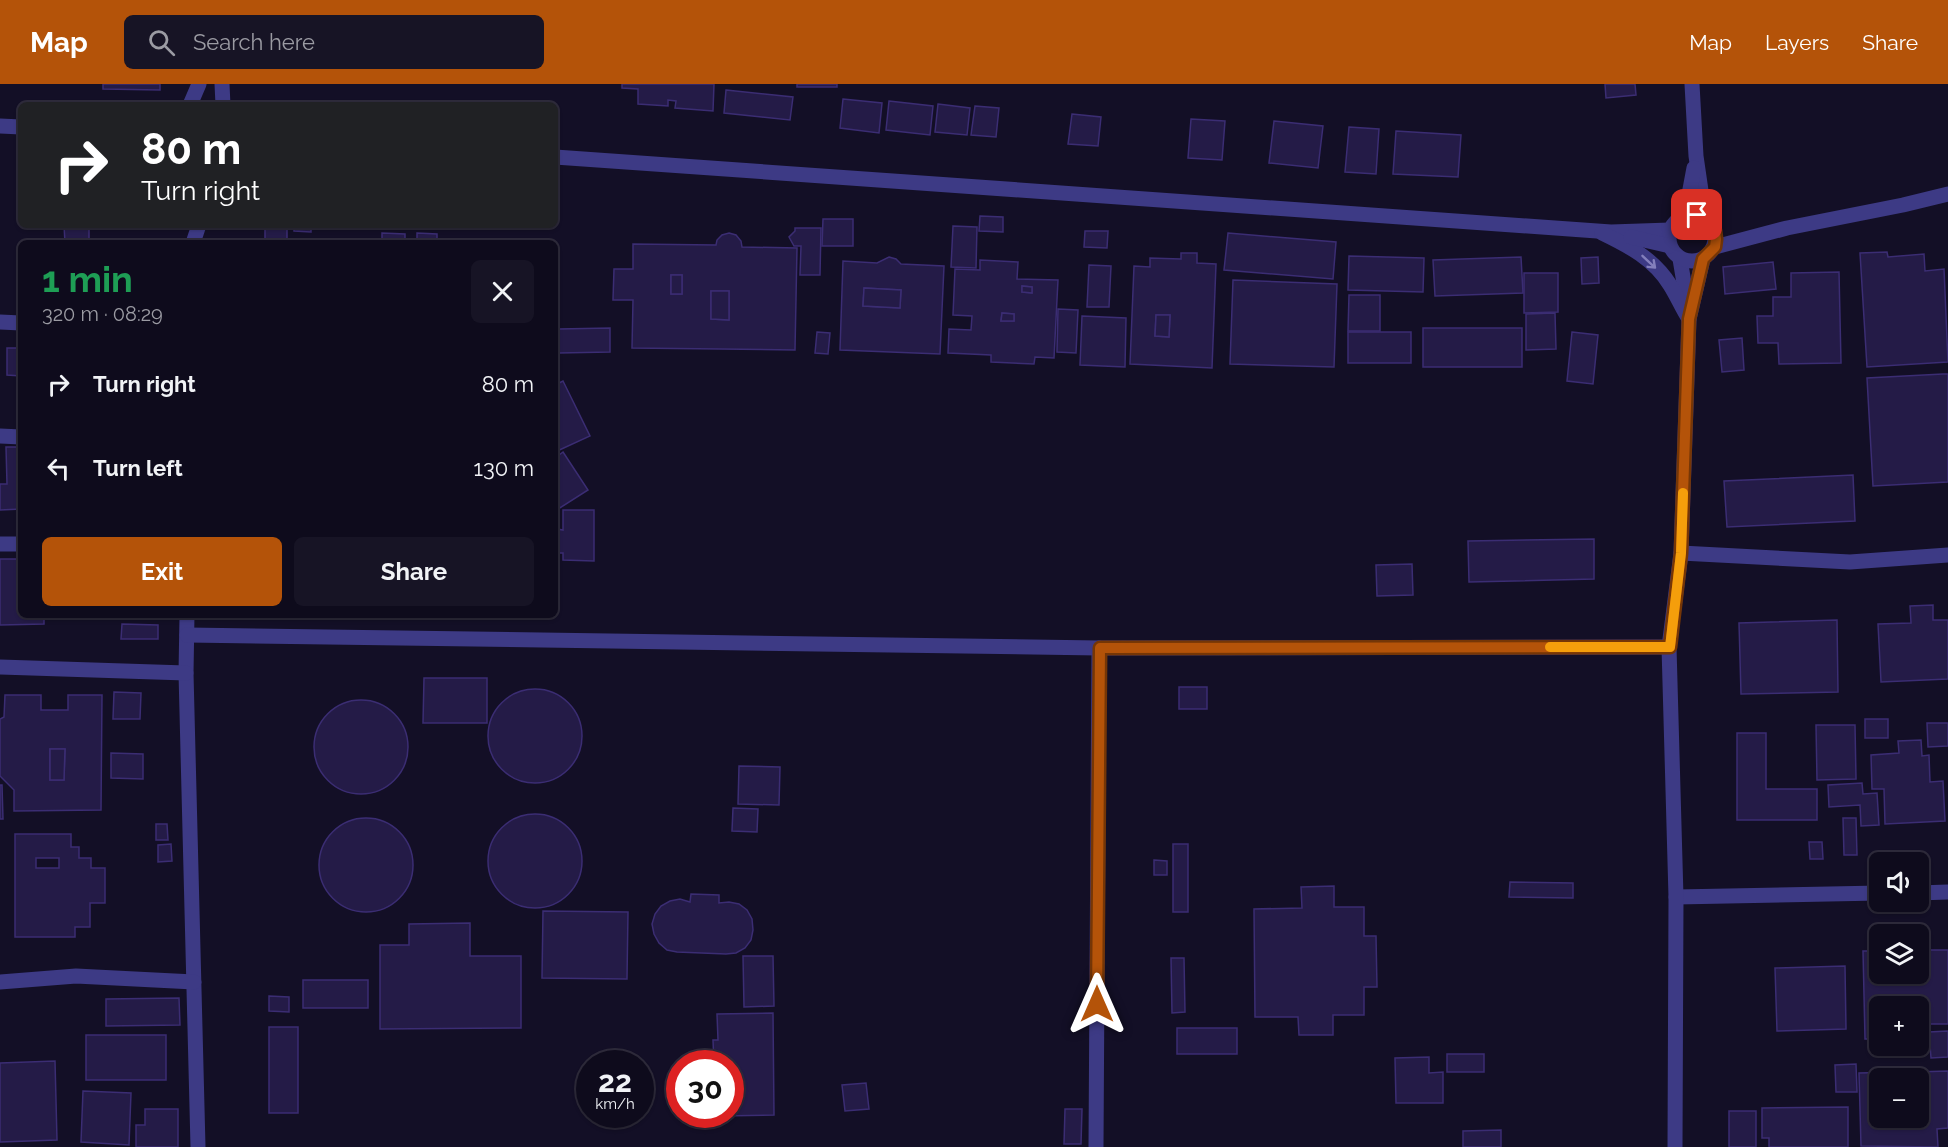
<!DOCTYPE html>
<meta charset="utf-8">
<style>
:root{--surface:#0e0b1c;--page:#171425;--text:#f1f3f6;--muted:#9b9ba3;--line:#2e2b3b;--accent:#b45309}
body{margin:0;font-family:Raleway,sans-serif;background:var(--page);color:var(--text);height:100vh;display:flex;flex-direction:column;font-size:22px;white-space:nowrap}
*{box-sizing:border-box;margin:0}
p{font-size:20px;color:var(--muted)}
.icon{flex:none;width:33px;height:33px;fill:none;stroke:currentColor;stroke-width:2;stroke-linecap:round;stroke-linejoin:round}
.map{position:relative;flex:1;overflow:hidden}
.panel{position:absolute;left:18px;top:156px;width:540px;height:378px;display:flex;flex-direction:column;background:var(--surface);border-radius:9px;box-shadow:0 2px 4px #0004,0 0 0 2px var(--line)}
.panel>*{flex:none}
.banner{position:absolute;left:18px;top:18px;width:540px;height:126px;border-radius:9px;box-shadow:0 2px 4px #0004,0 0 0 2px var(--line);background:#202124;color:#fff;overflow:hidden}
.buttons{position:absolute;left:1869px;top:768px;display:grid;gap:12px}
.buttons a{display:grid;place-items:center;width:60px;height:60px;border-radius:9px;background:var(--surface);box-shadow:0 2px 4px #0004,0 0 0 2px var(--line);font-size:30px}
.speed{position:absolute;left:576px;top:966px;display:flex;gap:12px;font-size:30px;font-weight:700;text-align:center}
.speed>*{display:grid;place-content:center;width:78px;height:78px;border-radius:50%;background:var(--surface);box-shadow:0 2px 4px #0004,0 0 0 2px var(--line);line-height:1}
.speed small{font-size:15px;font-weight:400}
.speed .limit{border:9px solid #d22;background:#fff;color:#111}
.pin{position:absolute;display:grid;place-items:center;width:51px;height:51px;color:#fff;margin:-26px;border-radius:12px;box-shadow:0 3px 9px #0006}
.me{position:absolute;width:66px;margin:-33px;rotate:0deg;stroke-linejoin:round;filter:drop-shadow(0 0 4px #0008)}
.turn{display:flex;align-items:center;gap:21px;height:126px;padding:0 24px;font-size:27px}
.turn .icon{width:78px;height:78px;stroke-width:2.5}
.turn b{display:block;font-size:42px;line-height:51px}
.round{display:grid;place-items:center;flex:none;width:63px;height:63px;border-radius:9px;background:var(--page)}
.head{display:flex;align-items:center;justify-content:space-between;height:102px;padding:0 24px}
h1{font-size:36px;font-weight:700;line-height:45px;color:#1e9e55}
.primary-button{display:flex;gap:12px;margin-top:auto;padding:12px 24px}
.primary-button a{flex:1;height:69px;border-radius:9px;background:var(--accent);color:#fff;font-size:24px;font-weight:700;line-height:69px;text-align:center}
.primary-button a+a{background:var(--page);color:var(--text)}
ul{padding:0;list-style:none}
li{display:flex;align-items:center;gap:18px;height:84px;padding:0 24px}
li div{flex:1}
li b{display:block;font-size:22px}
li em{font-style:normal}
header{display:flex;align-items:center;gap:36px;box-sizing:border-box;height:84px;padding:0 30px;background:var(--accent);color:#fff}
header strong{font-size:28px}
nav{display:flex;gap:33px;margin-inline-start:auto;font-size:21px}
.search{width:420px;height:54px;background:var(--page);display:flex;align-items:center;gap:15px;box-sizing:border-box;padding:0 21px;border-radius:9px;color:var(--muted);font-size:22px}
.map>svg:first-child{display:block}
.building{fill:#241b47;stroke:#3b2d73;stroke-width:1.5;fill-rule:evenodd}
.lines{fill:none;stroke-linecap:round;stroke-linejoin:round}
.minor{stroke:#3d3a85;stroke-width:15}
.tertiary{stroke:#3d3a85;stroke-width:15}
.oneway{stroke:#837fbc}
.route-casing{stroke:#753606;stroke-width:15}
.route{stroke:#b45309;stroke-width:10}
.slow{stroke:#f59e0b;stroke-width:10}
</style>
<header>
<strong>Map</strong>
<div class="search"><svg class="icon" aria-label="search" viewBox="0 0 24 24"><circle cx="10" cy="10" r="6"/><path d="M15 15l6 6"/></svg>Search here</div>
<nav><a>Map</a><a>Layers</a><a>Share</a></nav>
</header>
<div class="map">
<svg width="1948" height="1063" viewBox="0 0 1948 1063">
<rect width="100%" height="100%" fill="#130f26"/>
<g class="building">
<polygon points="103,0 160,0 160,6 103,5"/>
<polygon points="622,0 714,0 713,27 675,24 676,17 668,16 668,22 638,20 638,5 622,4"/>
<rect x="797" y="0" width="40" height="3"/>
<polygon points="1605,0 1635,0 1636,11 1606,14"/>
<polygon points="726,6 793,13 790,36 724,29"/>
<polygon points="843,15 882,19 879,49 840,44"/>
<polygon points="889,17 933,22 930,51 886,46"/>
<polygon points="938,20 970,24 967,51 935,48"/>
<polygon points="975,22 999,24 996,53 971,51"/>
<polygon points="1072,30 1101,33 1098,62 1068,60"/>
<polygon points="1191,35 1225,37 1222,76 1188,74"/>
<polygon points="1274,37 1323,42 1318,84 1269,79"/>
<polygon points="1349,43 1379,45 1376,90 1345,88"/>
<polygon points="1396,47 1461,51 1458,93 1393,90"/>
<polygon points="980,132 1003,133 1003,148 979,147"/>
<polygon points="823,135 853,135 853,162 822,162"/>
<polygon points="64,141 89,141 89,159 65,159"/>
<rect x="265" y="141" width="22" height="18"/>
<polygon points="294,141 311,141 311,148 294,147"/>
<polygon points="953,142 977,143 976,184 951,183"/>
<polygon points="795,144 821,144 820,191 800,191 801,162 794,162 789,153 795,147"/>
<polygon points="1085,147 1108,147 1107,164 1084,163"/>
<polygon points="382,149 405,150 405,159 382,159"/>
<polygon points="417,149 437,150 437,159 417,159"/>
<path d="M729,149L736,151L741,157L742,163L797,164L795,266L632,264L633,216H613L614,185H633V160L716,161L717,156L722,151ZM671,191H682V210H671ZM711,207H729V236L711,235Z"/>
<polygon points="1228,149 1336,158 1333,195 1224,186"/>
<polygon points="1887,168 1888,173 1924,170 1925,187 1944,185 1948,278 1867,283 1860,169"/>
<path d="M1181,169H1197V179L1216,180L1212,284L1130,280L1134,182L1150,183V174L1181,175ZM1156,231H1170L1169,253L1155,252Z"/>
<polygon points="1349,172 1424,174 1423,208 1348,206"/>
<path d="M889,173L896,175L901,180L944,182L940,270L840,266L843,177L877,179ZM864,204L901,206L900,224L863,222Z"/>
<polygon points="1521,173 1523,209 1435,212 1433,176"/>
<polygon points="1598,173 1599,199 1582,200 1581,174"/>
<path d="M980,176L1018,178L1017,195L1058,196L1054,274L1035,273L1034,280L991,278V271L948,269L949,245L971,246L972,232L953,231L955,185L980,186ZM1022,202L1032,203V209L1022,208ZM1002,229L1014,230V237H1001Z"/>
<polygon points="1773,178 1776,205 1725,210 1723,183"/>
<polygon points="1089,181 1111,182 1109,223 1087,223"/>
<polygon points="1839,188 1841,279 1779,280 1778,259 1758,259 1757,232 1773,232 1773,213 1791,213 1791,189"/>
<polygon points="1524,189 1558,189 1558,228 1524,229"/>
<rect x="671" y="191" width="11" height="19"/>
<polygon points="1233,196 1337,200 1334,283 1230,280"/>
<polygon points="1022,202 1032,203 1032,209 1022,208"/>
<polygon points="864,204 901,206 900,224 863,222"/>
<polygon points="711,207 729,207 729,236 711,235"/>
<polygon points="1349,211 1380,211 1380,247 1348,247"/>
<polygon points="1058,225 1078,226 1076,269 1057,268"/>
<polygon points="1002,229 1014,230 1014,237 1001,237"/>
<polygon points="1555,229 1556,265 1526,266 1526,230"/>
<polygon points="1156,231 1170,231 1169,253 1155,252"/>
<polygon points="1082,232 1126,234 1125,283 1080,281"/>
<polygon points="610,244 610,268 559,269 559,245"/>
<rect x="1423" y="244" width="99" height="39"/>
<polygon points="817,248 830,249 828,270 815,269"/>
<rect x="1348" y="248" width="63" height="31"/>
<polygon points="1572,248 1598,251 1593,300 1567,297"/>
<polygon points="1742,254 1744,286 1722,288 1719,256"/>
<polygon points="7,264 21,264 21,292 7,291"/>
<polygon points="1943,290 1948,290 1948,398 1873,402 1867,294"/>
<polygon points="563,297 590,352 555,368 555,301"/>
<polygon points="6,363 21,363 21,425 0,426 0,400 7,400"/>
<polygon points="563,368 588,406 555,427 555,374"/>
<polygon points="1853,391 1855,437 1727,443 1724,397"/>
<polygon points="563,426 594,426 594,477 563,476 563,469 557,469 557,445 563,446"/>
<polygon points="1594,455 1594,495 1469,498 1468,457"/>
<polygon points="0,475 21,475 21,531 44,531 44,540 0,541"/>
<polygon points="1412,480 1413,511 1377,512 1376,481"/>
<polygon points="1933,521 1933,536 1948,536 1948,595 1881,598 1878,540 1911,539 1910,522"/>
<polygon points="118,531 151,531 151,534 118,533"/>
<polygon points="1837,536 1838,608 1741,610 1739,539"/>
<polygon points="122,540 158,541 158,555 121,555"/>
<polygon points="424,594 487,594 487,639 423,639"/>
<rect x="1179" y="603" width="28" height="22"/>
<circle cx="535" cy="652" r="47"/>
<polygon points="114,608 141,609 140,635 113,635"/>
<path d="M5,611H41V626H68V611H102L101,726L14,727V706L0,692V635L4,633ZM50,665H65L64,696H50Z"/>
<circle cx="361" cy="663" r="47"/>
<rect x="1865" y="635" width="23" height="19"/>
<polygon points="1927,639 1948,639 1948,662 1928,663"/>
<polygon points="1816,641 1855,641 1856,695 1817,696"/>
<polygon points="1737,649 1766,649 1766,705 1817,705 1817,736 1737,736"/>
<polygon points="1921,656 1922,672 1929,671 1930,698 1943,697 1945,737 1885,740 1884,705 1872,705 1871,671 1899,669 1898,657"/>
<polygon points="50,665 65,665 64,696 50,696"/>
<polygon points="111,669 143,670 143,695 111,694"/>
<polygon points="739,682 780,683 779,721 738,720"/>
<polygon points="1862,699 1863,710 1877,709 1879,741 1861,742 1860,721 1829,723 1828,701"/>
<polygon points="0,701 2,701 3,735 0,735"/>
<polygon points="733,724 758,725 757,748 732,747"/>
<circle cx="535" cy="777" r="47"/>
<circle cx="366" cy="781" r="47"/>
<polygon points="1843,734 1856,734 1857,771 1844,771"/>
<polygon points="156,740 167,740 168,756 156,756"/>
<path d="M15,750H71V763H79V774H91V784H105V819H90V843H75V853H15ZM36,774H59V784H36Z"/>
<polygon points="1809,758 1822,758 1823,775 1810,775"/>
<polygon points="171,760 172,777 158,778 158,761"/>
<rect x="1173" y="760" width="15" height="68"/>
<polygon points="1154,776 1167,777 1167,791 1154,791"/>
<polygon points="1510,798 1573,799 1573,814 1509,813"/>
<polygon points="1334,802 1334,823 1364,823 1364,852 1376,852 1377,903 1364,903 1364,931 1333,931 1333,951 1299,951 1298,933 1255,933 1254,825 1302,824 1301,803"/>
<polygon points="691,810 719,811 719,819 729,818 739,820 747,826 752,835 753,846 751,856 745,864 736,869 726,870 677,868 667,866 659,859 654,850 652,840 655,830 661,822 670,817 680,815 690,818"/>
<polygon points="543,827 628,828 627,895 542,894"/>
<polygon points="470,839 470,872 521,872 521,944 380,945 380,861 409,861 409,840"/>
<polygon points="1918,866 1948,866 1948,940 1918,940 1918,922 1880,922 1880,955 1865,955 1863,867 1880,867 1880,890 1918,890"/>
<polygon points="743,872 773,872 774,922 744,923"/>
<polygon points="1171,874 1184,874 1185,928 1172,929"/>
<polygon points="1845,882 1846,945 1777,947 1775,884"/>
<rect x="303" y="896" width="65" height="28"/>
<polygon points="269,912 289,913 289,928 269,927"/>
<polygon points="179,914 180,941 106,942 106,915"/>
<polygon points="773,929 774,1031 719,1032 730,1030 730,980 714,980 713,956 718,956 717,930"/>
<rect x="269" y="943" width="29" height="86"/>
<rect x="1177" y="944" width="60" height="26"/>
<polygon points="1948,947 1948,973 1931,974 1929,948"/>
<rect x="86" y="951" width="80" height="45"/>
<rect x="1447" y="970" width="37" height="18"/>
<polygon points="1429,973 1429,989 1443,988 1443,1019 1396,1019 1395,974"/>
<polygon points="55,977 57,1056 0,1058 0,979"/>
<polygon points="1856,980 1857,1008 1836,1008 1835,981"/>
<polygon points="1948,987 1948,1044 1937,1045 1938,1063 1861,1062 1859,989 1903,988 1903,994 1880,994 1880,1034 1918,1034 1918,994 1916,994 1916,988"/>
<polygon points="866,999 869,1025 845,1027 842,1001"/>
<polygon points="83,1007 131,1009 129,1061 81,1058"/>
<polygon points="1848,1023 1848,1063 1769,1063 1769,1054 1762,1054 1762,1024"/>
<polygon points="145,1025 178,1025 178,1063 136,1063 136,1041 145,1041"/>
<polygon points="1065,1025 1082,1025 1081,1060 1064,1060"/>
<rect x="1729" y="1027" width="27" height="36"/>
<polygon points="1501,1046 1501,1063 1463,1063 1463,1047"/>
</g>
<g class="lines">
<g class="minor">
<polyline points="222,0 223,21"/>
<polyline points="1692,0 1696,72 1705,134"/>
<polyline points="190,21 199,0"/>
<polyline points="1685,132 1694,84"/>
<polyline points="193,159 199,141"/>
<polyline points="1680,175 1688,223"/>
<polyline points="0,238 21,239"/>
<polyline points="0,352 21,353"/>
<polyline points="0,460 21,460"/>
<polyline points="1681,469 1850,478 1948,471"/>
<polyline points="187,531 186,589 198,1063"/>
<polyline points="187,551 1099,564 1669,563"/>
<polyline points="0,583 186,589"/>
<polyline points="1918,809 1948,808"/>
<polyline points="1676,813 1880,809"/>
<polyline points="0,898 76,892 194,898"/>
<polyline points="1096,1063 1099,564"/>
<polyline points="1675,1063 1676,813 1669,563 1681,469 1689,235 1703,175"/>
</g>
<g class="tertiary">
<polyline points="0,42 21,43"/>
<polyline points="555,73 1611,148 1670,146"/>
<circle cx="1692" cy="154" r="23"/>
<path d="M1602,149C1629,162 1654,175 1670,201C1677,212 1682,224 1689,235"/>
<polyline points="1631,153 1670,162"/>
<polyline points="1715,163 1787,144 1903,121 1948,110"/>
</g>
</g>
<defs><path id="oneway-shaft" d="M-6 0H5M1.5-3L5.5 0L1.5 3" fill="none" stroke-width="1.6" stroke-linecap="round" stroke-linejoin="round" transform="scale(1.5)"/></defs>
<use class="oneway" href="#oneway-shaft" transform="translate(1649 178) rotate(43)"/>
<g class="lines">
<defs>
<polyline id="route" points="1097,920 1100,564 1670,563 1681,469 1689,235 1703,175 1715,163 1716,155 1715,147 1711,140 1705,134 1697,131"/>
</defs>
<use href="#route" class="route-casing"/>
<use href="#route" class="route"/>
<polyline class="slow" points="1550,563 1670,563 1681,469 1683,409"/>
</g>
</svg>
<div class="buttons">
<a><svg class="icon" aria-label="sound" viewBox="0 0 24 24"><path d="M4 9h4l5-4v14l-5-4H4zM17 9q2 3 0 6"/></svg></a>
<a><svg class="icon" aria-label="layers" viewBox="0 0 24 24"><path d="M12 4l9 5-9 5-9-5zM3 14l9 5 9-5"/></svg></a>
<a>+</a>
<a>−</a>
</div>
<div class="speed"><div>22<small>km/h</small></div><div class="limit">30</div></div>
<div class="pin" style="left:1697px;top:131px;background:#d93025"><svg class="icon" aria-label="arrive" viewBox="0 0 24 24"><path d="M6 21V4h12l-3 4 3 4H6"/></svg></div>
<svg class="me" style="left:1097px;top:920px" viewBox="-20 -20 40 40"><path d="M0-17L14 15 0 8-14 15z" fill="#b45309" stroke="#fff" stroke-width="4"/></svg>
<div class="banner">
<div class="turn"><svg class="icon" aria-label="right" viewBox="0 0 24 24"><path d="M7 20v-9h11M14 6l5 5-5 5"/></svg><div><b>80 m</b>Turn right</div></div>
</div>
<section class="panel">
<div class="head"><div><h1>1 min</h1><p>320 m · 08:29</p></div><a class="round"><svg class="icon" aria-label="close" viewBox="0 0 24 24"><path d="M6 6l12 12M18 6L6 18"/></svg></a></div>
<ul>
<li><svg class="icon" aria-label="right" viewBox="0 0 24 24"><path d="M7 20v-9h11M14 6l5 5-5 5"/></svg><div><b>Turn right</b></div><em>80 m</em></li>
<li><svg class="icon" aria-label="left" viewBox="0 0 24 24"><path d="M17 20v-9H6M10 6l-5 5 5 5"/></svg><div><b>Turn left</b></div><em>130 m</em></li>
</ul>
<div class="primary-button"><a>Exit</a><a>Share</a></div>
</section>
</div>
